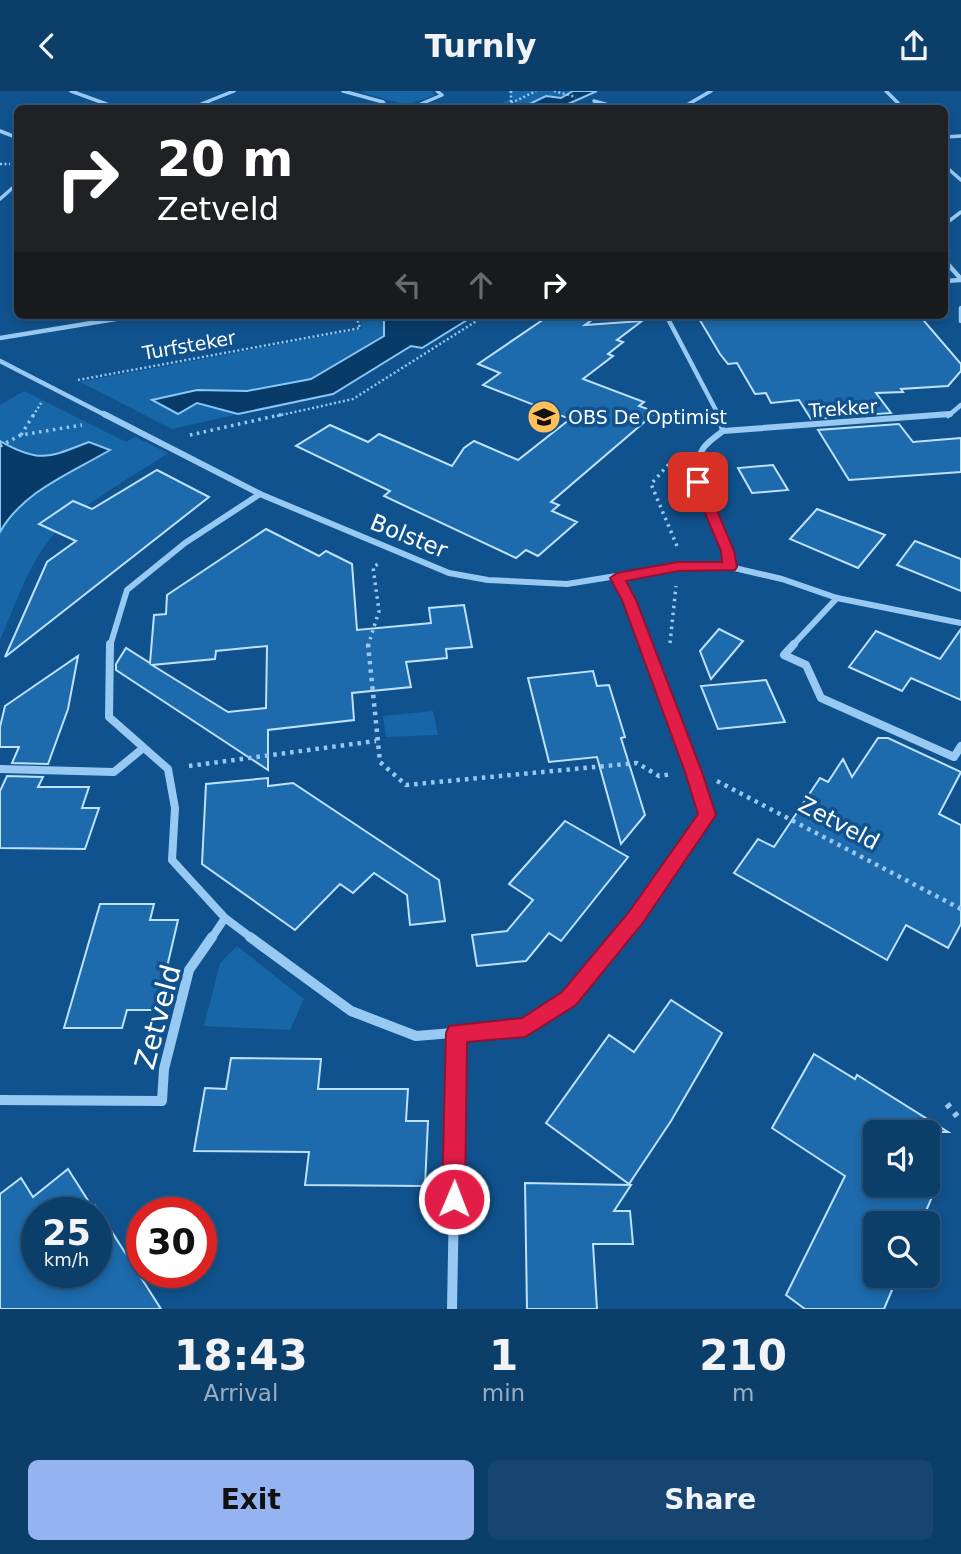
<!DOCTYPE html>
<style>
:root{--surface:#0c3e6a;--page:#154570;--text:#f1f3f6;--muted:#9aaec1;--line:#2c577e;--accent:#95b2f1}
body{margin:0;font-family:"DejaVu Sans",sans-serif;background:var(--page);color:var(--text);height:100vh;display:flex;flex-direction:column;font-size:26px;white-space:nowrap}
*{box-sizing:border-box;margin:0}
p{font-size:23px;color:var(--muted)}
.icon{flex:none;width:38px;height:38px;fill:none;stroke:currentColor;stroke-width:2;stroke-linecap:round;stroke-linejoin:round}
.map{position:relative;height:1218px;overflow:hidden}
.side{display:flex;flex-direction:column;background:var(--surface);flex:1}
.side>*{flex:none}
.hud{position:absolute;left:14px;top:14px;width:934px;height:214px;border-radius:10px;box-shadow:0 4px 10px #0003,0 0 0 2px var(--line);background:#202124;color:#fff;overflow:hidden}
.controls{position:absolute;left:863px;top:1029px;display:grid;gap:14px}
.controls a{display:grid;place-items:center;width:77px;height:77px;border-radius:10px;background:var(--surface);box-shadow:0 4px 10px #0003,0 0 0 2px var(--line);font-size:35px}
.speed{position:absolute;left:21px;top:1106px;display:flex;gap:14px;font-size:35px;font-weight:700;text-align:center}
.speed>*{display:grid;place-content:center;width:91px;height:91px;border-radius:50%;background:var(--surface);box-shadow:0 4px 10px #0003,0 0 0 2px var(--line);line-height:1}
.speed small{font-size:18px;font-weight:400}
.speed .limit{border:10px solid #d22;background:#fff;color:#111}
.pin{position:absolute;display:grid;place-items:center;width:60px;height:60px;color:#fff;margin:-30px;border-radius:14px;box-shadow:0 4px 10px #0006}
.me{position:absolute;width:77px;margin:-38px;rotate:1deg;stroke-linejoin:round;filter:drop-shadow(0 0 5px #0008)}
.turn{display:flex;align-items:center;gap:24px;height:147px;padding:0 28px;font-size:32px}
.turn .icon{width:91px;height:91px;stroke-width:2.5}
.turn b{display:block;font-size:49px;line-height:60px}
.lanes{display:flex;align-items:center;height:66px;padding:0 28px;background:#0003;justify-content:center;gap:35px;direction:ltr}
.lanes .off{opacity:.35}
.eta{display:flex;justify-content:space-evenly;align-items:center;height:119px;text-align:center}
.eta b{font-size:42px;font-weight:700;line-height:49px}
.cta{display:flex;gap:14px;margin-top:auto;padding:14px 28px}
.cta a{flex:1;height:80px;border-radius:10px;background:var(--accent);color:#111;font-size:28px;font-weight:700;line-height:80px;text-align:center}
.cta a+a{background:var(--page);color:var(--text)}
header{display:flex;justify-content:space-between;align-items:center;height:91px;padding:0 28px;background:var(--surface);font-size:32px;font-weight:700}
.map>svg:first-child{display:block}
.green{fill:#1766a7}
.water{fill:#093b68;stroke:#89c6f6;stroke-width:2}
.building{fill:#1d6aac;stroke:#bee1fd;stroke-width:2;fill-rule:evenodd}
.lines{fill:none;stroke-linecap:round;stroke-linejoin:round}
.path-far3{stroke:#97c9f2;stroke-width:2.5;stroke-dasharray:2 2.5;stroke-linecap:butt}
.path-far2{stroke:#97c9f2;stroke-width:3.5;stroke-dasharray:2.5 4.5;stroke-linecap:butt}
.path-far1{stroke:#97c9f2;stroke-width:4.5;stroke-dasharray:3.5 5;stroke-linecap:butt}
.path{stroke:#97c9f2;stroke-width:6;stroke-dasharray:4.5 7;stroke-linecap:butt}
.minor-far4{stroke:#97c9f2;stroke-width:3.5}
.minor-far3{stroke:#97c9f2;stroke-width:4.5}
.minor-far2{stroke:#97c9f2;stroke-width:6}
.minor-far1{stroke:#97c9f2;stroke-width:8}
.minor{stroke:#97c9f2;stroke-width:10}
.route{fill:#e11d48;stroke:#92132f;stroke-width:2}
.labels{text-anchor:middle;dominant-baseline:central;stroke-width:7;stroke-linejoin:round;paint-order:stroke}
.far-street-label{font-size:19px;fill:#fff;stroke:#10528d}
.far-poi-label{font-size:19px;fill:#fff;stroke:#10528d;text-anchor:start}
.street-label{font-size:23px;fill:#fff;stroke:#10528d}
.near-street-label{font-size:28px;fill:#fff;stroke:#10528d}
</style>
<header><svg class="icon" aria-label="back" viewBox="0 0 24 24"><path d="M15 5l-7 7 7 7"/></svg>Turnly<svg class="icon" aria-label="share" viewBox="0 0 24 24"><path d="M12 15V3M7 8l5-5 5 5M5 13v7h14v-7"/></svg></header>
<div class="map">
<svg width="961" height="1218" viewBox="0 0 961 1218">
<rect width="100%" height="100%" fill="#10528d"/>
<g class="green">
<polygon points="364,0 432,0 435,4 406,14 361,1"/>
<polygon points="507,0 573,0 574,1 561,7 546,5 521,17 490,18 512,7"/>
<polygon points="360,224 384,224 384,244 311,288 247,300 197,299 153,310 178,323 197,312 238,323 172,338 80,291 362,238"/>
<path d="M24,300L126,351L135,346L168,362C134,385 85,411 57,440C30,468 16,513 0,549V441C23,400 71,382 110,359L15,408L0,433V314Z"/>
<polygon points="433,620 438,644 386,646 383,625"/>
<polygon points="237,855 304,908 290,939 204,935 220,872"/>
</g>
<g class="water">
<polygon points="573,0 597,0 559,17 521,17 546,5 561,7"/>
<polygon points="384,224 475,224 422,257 411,255 333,303 238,323 197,312 178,323 152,309 197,299 247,300 311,288 384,245"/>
<path d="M0,350C39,372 48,367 89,351L110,359C71,382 23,400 0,441Z"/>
</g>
<g class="building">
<polygon points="550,224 599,224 585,234 642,230 617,249 623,251 608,263 613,265 583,288 644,311 639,315 656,321 551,411 559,414 552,420 577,431 538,465 526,459 516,467 384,405 390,400 296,355 330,334 368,351 379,343 452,375 464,357 474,350 518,369 570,328 483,294 500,282 478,273"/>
<polygon points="727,224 730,228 789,224 919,224 961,273 961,280 948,295 901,298 903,301 876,302 891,322 811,328 799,309 771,312 766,302 755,303 737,272 728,273 720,263 698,226"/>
<polygon points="899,333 913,351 961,347 961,381 849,389 818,339"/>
<polygon points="773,374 788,399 752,402 738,377"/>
<polygon points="157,379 209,406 5,566 47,471 76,450 39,433 73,410 92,418"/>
<polygon points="817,418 885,444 858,477 790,448"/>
<path d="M266,438L319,465L326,460L352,473L357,539L431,532L429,517L464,514L472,556L446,558L447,567L406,571L411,596L352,602L354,629L268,639V679L116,579V573L126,557L150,572L154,524L166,523L167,504ZM267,555L266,617L228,621L152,574L215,568L216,560Z"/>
<polygon points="915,450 961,468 961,500 897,474"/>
<polygon points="719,538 743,550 711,588 700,560"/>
<polygon points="961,538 961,609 911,587 902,600 849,576 876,540 940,568"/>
<polygon points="78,565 68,618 48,673 12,672 19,656 0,656 0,636 5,615"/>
<polygon points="593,580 597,595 609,594 625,646 621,647 645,724 621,753 597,666 549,671 528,587"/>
<polygon points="766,589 785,631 718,638 701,595"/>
<polygon points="878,647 888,647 961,681 939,723 961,734 961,833 948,857 906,834 887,869 734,782 758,748 774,756 820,687 828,691 843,668 852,686"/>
<polygon points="7,685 43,686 38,696 89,696 82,717 99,717 85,758 0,757 0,700"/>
<polygon points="268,687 268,695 293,692 439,789 445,830 410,834 407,804 374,782 353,802 340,793 295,839 202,773 206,693"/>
<polygon points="565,730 628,766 561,850 549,842 526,870 477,875 472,844 507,840 533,809 509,793"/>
<polygon points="100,813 154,813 150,829 178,829 157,919 127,919 122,937 64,937"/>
<polygon points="671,909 722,942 671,1030 629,1093 546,1032 609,944 634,961"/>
<polygon points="814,963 855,988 857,984 948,1041 875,1041 875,1094 937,1094 921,1132 875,1132 875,1185 898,1185 884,1218 805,1218 786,1204 845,1085 772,1037"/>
<polygon points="231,967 321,968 318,998 408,998 406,1030 428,1030 425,1095 305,1094 309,1061 194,1060 205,997 226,998"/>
<polygon points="68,1078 96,1122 37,1122 37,1181 96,1181 96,1116 161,1218 0,1218 0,1103 21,1087 33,1106"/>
<polygon points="525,1092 631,1094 614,1120 630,1120 633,1153 593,1153 597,1218 527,1218"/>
</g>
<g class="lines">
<g class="path-far3">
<polyline points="511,0 511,12"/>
<polyline points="554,0 576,6"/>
<polyline points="499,18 536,0"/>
<polyline points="0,73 10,73"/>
<polyline points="78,289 360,237 356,224"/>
<polyline points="33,325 41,312"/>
<polyline points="277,325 353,308 486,224"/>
</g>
<g class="path-far2">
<polyline points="21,344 34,323"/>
<polyline points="190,344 284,323"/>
<polyline points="0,355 21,344 82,334"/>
<polyline points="677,455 651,393 678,363"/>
<polyline points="670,552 676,495"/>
<polyline points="368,555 379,520 373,476 378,473"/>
</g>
<g class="path-far1">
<polyline points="368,553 380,671 406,694 637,672 659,685 672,683"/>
<polyline points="189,675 376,650"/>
<polyline points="717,690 961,818"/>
</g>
<polyline class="path" points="947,1013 961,1030"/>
<g class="minor-far4">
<polyline points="71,0 120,18"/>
<polyline points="343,0 383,11 388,18"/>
<polyline points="886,0 904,18"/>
<polyline points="594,10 623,18"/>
<polyline points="205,12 225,18"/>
<polyline points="189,18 234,0"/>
<polyline points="409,18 442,4 437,0"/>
<polyline points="680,18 711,0"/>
<polyline points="0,40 18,47"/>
<polyline points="945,46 961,45"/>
<polyline points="945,75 961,89"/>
<polyline points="0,108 18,92"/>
<polyline points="945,133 961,121"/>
</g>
<g class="minor-far3">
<polyline points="945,170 961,188"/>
<polyline points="945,190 961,189"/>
<polyline points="961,217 961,230"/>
<polyline points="666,224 719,325"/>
<polyline points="0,247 140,224"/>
<polyline points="0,270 107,325"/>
<polyline points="948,325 961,314"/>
</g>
<g class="minor-far2">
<polyline points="104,323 260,403 449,482 488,489 567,493 678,475 730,476 782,488 837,507 961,532"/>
<polyline points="719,323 723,340"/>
<polyline points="723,340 950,323"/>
<path d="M723,340C705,353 697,359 697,382L730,476"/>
<polyline points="617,487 629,509 646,555"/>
<polyline points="110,555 127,499 185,452 260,403"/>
<polyline points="792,555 837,507"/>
</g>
<g class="minor-far1">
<polyline points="110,553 109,626 168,678 175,717 172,769 225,827 253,848"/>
<polyline points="794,553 784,564 806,574 821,607 954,666 961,655"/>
<polyline points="0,678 114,681 142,658"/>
<polyline points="211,848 225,827"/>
<polyline points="618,848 707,724 694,681 646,553"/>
</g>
<g class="minor">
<polyline points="250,846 351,920 416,945 525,936 569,907 620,846"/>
<polyline points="0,1009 162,1010 164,978 189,879 212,846"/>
<polyline points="452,1218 457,942"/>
</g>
</g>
<polygon class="route" points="698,387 705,391 734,460 737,476 735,479 678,480 626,490 636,509 702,681 716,724 642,833 576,914 525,946 467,951 465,1108 462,1116 454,1119 446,1116 442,1108 446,942 449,935 522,927 562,901 629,821 698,723 685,681 622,509 610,487 617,482 678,471 722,471 721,460 692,391"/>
<defs>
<symbol id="school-disc" viewBox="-11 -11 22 22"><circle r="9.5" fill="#ffbf59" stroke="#10528d"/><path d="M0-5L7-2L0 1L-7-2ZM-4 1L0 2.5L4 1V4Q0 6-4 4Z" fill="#111"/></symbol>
</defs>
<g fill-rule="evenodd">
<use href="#school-disc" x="525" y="307" width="38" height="38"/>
</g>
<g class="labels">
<g class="far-street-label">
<text transform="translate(189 254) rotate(-10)">Turfsteker</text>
<text transform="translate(843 317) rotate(-4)">Trekker</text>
</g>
<g class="far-poi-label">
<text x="568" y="326">OBS De Optimist</text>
</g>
<g class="street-label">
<text transform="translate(409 445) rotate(22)">Bolster</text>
<text transform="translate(839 732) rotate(28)">Zetveld</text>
</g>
<g class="near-street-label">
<text transform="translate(158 926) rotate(-75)">Zetveld</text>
</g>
</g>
</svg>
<div class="controls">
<a><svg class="icon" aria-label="sound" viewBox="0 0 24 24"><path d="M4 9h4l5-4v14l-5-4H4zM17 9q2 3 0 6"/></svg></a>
<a><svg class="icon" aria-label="search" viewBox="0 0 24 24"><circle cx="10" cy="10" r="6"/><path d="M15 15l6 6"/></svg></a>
</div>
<div class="speed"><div>25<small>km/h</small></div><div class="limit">30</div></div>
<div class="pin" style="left:698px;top:391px;background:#d93025"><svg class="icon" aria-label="arrive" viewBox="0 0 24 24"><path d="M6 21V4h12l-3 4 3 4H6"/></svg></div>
<svg class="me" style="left:454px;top:1108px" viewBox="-20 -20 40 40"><circle r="17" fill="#e11d48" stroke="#fff" stroke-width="3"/><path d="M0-11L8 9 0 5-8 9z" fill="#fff"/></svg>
<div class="hud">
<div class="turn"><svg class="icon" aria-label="right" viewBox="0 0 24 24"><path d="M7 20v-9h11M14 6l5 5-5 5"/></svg><div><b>20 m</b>Zetveld</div></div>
<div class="lanes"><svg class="icon off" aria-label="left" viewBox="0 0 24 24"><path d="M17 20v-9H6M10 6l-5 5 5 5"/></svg><svg class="icon off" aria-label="ahead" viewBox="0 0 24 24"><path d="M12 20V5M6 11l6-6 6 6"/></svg><svg class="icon" aria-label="right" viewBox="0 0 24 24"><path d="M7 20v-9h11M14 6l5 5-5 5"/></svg></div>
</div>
</div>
<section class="side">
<div class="eta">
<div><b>18:43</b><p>Arrival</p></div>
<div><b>1</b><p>min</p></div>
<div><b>210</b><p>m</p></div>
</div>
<div class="cta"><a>Exit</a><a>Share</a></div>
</section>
